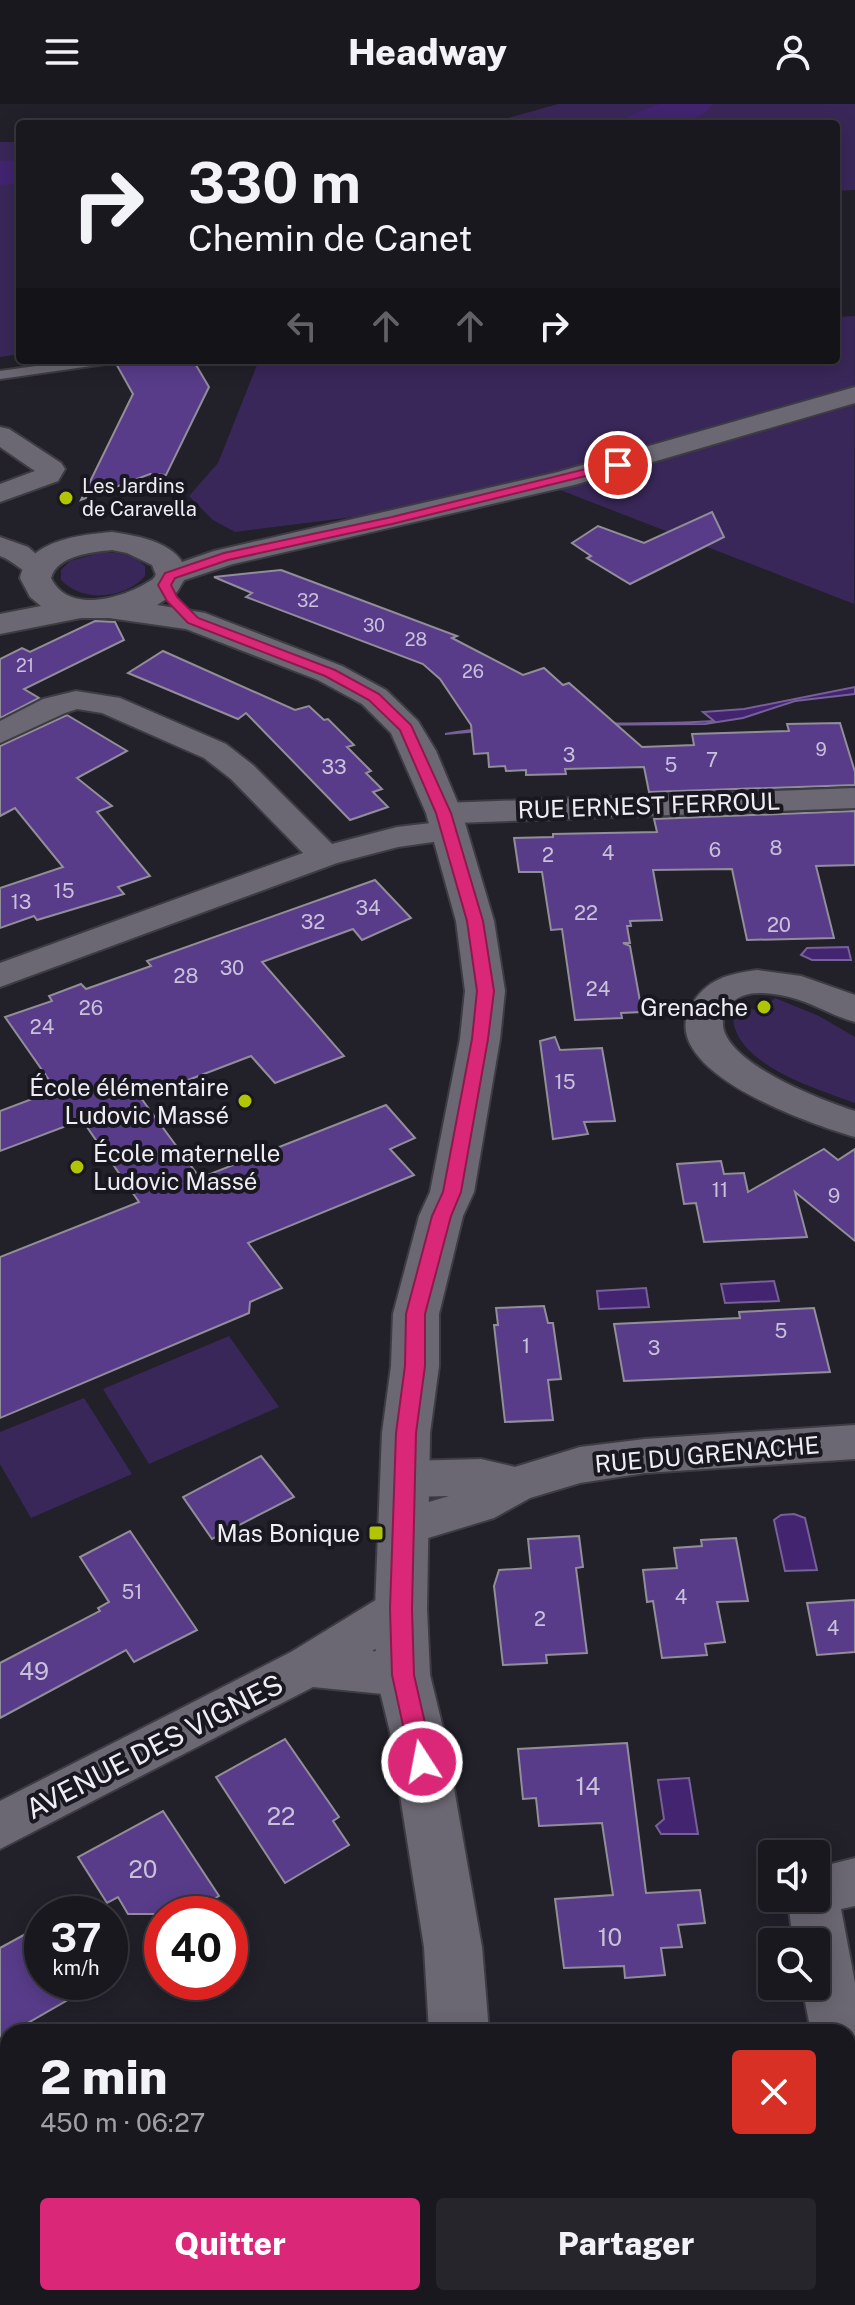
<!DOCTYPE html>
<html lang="fr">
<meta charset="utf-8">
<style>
:root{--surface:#1a181f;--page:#27252c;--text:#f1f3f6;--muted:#9fa0a4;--line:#38373d;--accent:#db2777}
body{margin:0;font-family:"Public Sans",sans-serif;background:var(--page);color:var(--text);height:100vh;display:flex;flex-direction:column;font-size:30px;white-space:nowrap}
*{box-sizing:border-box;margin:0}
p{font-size:26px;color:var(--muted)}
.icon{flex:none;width:44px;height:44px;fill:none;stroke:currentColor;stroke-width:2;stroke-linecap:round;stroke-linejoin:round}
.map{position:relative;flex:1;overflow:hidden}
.panel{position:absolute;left:0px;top:1920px;width:856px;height:282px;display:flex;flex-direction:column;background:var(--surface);border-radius:24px 24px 0 0;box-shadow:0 4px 20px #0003,0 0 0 2px var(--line)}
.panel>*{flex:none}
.top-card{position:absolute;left:16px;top:16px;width:824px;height:244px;border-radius:8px;box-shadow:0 4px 20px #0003,0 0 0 2px var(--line);background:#1a181f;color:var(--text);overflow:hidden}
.fabs{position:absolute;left:758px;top:1736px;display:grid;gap:16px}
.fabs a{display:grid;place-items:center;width:72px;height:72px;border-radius:8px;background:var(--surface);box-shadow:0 4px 20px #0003,0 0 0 2px var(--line);font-size:40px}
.speed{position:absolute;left:24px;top:1792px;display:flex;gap:16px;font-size:40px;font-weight:700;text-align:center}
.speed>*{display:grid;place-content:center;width:104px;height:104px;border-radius:50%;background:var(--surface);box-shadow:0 4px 20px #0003,0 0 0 2px var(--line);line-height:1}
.speed small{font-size:20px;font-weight:400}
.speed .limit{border:12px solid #d22;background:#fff;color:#111}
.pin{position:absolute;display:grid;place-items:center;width:68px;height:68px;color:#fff;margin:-34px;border:4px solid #fff;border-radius:50%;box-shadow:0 2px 8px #0007}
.me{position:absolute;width:88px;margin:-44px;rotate:349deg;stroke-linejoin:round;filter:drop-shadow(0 0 6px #0008)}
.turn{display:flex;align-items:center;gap:28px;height:168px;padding:0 40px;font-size:36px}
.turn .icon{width:104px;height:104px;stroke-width:2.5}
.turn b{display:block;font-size:56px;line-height:68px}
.lanes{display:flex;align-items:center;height:76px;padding:0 40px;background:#0003;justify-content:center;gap:40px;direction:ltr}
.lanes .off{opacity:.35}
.round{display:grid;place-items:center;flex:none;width:84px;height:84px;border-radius:8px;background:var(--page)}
.summary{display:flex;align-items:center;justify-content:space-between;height:136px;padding:0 40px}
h1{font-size:48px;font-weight:800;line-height:60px}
.primary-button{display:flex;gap:16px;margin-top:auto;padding:16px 40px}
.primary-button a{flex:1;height:92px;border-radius:8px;background:var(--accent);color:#fff;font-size:32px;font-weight:800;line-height:92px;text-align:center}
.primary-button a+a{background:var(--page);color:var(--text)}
header{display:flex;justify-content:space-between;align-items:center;height:104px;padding:0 40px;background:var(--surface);font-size:36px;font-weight:800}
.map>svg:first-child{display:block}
.green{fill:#392759}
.water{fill:#422470;stroke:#766097;stroke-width:2}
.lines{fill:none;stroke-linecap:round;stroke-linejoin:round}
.river{fill:#422470;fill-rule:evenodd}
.building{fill:#583c8a;stroke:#918e99;stroke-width:2}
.lane-casing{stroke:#3e3c43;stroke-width:4}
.street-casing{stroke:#3e3c43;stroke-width:4}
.secondary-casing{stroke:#3e3c43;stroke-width:4}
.lane{fill:#6b6873;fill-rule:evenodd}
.street{fill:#6b6873;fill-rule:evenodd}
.secondary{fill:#6b6873;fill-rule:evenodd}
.route{fill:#db2777;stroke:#8e194d;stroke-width:2}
.poi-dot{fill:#b0c503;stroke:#19171f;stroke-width:3}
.labels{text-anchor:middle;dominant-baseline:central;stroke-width:8;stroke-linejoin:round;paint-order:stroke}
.far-number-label{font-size:18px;fill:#c8c1d9}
.far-poi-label{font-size:20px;fill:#eeedf3;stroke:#19171f;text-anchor:start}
.number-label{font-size:20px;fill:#c8c1d9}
.street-label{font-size:24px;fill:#eeedf3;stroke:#19171f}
.poi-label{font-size:24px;fill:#eeedf3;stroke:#19171f;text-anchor:end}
.near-number-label{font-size:24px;fill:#c8c1d9}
.near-street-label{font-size:28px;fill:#eeedf3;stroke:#19171f}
</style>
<header><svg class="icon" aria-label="menu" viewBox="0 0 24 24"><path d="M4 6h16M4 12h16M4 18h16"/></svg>Headway<svg class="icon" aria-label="person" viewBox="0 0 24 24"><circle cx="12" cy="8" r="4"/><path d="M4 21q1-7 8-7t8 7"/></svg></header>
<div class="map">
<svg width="855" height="2201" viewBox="0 0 855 2201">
<rect width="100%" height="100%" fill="#222029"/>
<g class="green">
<polygon points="558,0 855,0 855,86 836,87 836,20 487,20"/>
<polygon points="0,38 20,38 20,250 0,253"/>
<polygon points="855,212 854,500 560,386 748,332 750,318 410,406 235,428 213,416 189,392 218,359 259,256 836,256 836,213"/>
<path d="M103,448C120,449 133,450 145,462V472C125,495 83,499 61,476V466L70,457Z"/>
<path d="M775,894L819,912L855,933V999C818,985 731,960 733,910L741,902L770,910L775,905L767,901Z"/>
<polygon points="229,1232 279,1303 149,1360 103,1285"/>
<polygon points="84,1294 132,1370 31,1414 0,1360 0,1328"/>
</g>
<g class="water">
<path d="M855,583V590L795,597L743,614L705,620L552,621L445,630C534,614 624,623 714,617L703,608L744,605Z"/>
<polygon points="848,843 851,856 812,856 801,851 807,844"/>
<polygon points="774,1177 779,1197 725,1199 721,1180"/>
<polygon points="646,1184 649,1203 599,1205 597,1187"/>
<polygon points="794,1410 805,1414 817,1466 785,1467 774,1416 781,1411"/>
<polygon points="689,1674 698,1730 661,1730 656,1722 664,1715 658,1676"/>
</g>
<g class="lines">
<g class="river">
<path d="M659,0H713C695,26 651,20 623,20L628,12Z"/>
<polygon points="20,56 20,80 0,81 0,57"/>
</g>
</g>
<g class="building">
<polygon points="114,256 193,256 209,283 166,371 150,370 81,396 133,290"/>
<polygon points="712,408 724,433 630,480 587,454 591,452 572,439 598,422 644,439"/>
<polygon points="281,466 457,532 452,534 523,571 544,564 563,581 569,579 642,643 694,641 692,630 789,627 787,620 840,619 855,668 855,681 649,688 644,663 565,665 566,670 526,671 526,666 506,667 505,662 489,663 488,649 474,650 471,621 440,575 423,560 246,493 252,489 214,473"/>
<polygon points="95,517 115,518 124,536 24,585 39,594 0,614 0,555 22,544 30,548"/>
<polygon points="163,547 295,606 309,602 324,616 328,615 354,641 347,643 371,667 366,669 382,685 373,688 388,703 350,716 246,609 238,615 128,569"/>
<polygon points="67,611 127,647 77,674 112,702 97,708 150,772 118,783 124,790 37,816 34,812 0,824 0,784 63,763 15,704 0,712 0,642"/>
<polygon points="855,707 855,761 816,762 834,834 747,836 732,765 653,766 662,816 630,817 631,822 627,822 630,839 623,839 630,842 642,908 621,909 622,914 575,916 562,825 551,826 542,768 519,768 514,734 553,733 553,730 657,728 654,715"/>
<polygon points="375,776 411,814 362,836 353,825 262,858 344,952 275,979 251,952 141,994 200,1074 386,1001 415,1034 390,1045 414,1071 248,1139 282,1184 250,1198 249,1209 0,1314 0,1153 139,1098 82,1016 0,1047 0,1007 56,986 5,913 52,897 49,892 81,880 86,885 151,862 147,857"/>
<polygon points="555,933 560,946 602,944 615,1017 584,1018 588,1030 553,1035 540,937"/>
<polygon points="824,1045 838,1056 855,1045 855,1137 795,1088 807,1133 704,1138 696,1099 684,1100 677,1060 721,1057 724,1070 744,1069 748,1088"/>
<polygon points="544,1202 548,1219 553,1219 561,1275 548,1276 553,1316 505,1318 494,1221 498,1221 496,1204"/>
<polygon points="814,1204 830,1268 624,1277 614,1220 740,1214 739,1208"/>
<polygon points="261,1352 294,1393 212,1435 183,1393"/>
<polygon points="130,1427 197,1526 134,1558 126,1546 0,1614 0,1559 100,1507 98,1504 109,1498 80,1453"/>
<polygon points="579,1432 583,1463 576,1464 587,1549 546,1551 547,1559 503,1561 494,1482 499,1466 531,1464 528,1435"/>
<polygon points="736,1434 748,1497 717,1498 725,1538 705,1540 707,1551 662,1554 653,1497 647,1498 643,1466 677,1464 674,1444 702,1442 701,1436"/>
<polygon points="855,1496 855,1548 817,1551 807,1499"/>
<polygon points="285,1635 339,1713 333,1717 349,1741 285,1779 216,1673"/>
<polygon points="627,1639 646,1789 700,1786 705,1819 678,1821 682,1843 661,1844 665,1871 625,1874 624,1862 564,1864 555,1795 613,1791 602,1719 539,1722 536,1694 523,1695 518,1645"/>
<polygon points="163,1707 219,1792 188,1810 128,1810 118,1793 107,1799 78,1753"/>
<polygon points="42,1821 42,1878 99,1878 0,1935 0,1844"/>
</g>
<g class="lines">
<defs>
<polygon id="lane" points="79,256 111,256 105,260 0,275 0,267"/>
<g id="street">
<polygon points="855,283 855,299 574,381 233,460 169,481 159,478 155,472 159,466 214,447 558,368"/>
<polygon points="0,323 9,325 61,359 65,365 58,377 0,398 0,380 35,367 0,343"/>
<path d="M0,433L28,443L53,465L49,471C27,477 19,459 0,452Z"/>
<polygon points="76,587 120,594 226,640 253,661 332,740 397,723 440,718 432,716 427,709 432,702 444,699 855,684 855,704 455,719 461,720 466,727 461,734 398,743 337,759 0,883 0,859 303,749 231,675 204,654 102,609 77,605 65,609 0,639 0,617 43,595"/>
<path d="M757,866L801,872L855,891V918C829,911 807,895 780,891C763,888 741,886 729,902C693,949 824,997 855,1007V1033C813,1021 654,967 691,902C706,875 728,870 757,866Z"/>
<polygon points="855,1321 855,1355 645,1369 580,1379 530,1394 494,1414 405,1441 389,1436 382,1423 389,1410 449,1392 405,1393 389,1388 383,1375 389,1362 405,1357 481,1355 515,1363 580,1343 645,1335"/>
<polygon points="401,1485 418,1491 425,1505 418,1519 372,1547 403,1550 420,1556 427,1571 420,1586 403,1592 313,1583 0,1745 0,1697 291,1548 384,1491"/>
<polygon points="855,1754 855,1802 841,1805 855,1879 855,1948 851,1949 855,1951 855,2038 848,2035 848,1928 811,1928 802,1882 816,1882 816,1838 793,1838 788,1796 816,1794 816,1764"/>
<polygon points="85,2194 145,2194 142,2201 82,2201"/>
</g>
<g id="secondary">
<path d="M112,428C139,432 182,439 187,471L177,488L157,501L205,509L342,562L386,586L418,617L436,647L462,709L494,817L505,887L500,935L474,1088L463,1112L439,1210V1262L430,1329L427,1505L430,1571L444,1628L482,1843L489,1928H429L424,1843L390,1628L376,1571L375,1505L382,1329L391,1262L393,1210L419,1112L430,1088L460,935L465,887L456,817L426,709L391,629L362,600L318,576L186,525L109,514H81L0,530V510L41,502L30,493L20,474C29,436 79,431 112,428ZM112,446L127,449L152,461L156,471L153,475C127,493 69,512 51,474C57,451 93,448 112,446Z"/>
<polygon points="441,2194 507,2194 508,2201 442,2201"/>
</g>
</defs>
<use href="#lane" class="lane-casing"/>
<use href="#street" class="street-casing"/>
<use href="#secondary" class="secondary-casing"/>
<use href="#lane" class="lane"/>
<use href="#street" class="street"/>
<use href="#secondary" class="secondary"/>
</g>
<polygon class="route" points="618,357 624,361 622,363 392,420 228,456 175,474 171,481 177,493 198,514 335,566 379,590 411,621 451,709 483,817 494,887 488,935 461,1088 451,1112 425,1210 425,1262 416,1329 412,1505 414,1571 434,1658 430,1665 422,1668 414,1665 411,1658 392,1571 390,1505 396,1329 405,1262 406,1210 432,1112 443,1088 472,935 477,887 467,817 436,709 400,626 369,596 325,572 188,519 167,497 158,481 165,469 224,449 392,413"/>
<g class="poi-dot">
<circle cx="66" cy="394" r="8"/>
<circle cx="764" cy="903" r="8"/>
<circle cx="245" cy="997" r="8"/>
<circle cx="77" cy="1063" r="8"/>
<rect x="368" y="1421" width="16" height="16" rx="4"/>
</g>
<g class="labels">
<g class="far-number-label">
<text x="308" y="496">32</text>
<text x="374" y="521">30</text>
<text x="416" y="535">28</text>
<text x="25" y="561">21</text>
<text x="473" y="567">26</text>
<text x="821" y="645">9</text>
</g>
<g class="far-poi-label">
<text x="82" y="382">Les Jardins<tspan x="82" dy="23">de Caravella</tspan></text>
</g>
<g class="number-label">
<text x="569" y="651">3</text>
<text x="712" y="656">7</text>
<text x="671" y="661">5</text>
<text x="334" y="663">33</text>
<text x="776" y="744">8</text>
<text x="715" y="746">6</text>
<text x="608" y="749">4</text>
<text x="548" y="751">2</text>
<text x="64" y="787">15</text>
<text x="21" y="798">13</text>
<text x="368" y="804">34</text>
<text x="586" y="809">22</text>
<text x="313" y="818">32</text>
<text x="779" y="821">20</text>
<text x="232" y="864">30</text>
<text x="186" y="872">28</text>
<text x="598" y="885">24</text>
<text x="91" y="904">26</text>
<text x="42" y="923">24</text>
<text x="565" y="978">15</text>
<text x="720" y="1086">11</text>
<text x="834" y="1092">9</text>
<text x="781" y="1227">5</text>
<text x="526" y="1242">1</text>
<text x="654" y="1244">3</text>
<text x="132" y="1488">51</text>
<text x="681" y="1493">4</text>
<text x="540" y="1515">2</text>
<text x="833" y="1524">4</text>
</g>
<g class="street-label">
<text transform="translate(649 701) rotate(-2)">RUE ERNEST FERROUL</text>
<text transform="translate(707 1350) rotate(-5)">RUE DU GRENACHE</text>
</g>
<g class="poi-label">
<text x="748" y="903">Grenache</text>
<text x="229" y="983">École élémentaire<tspan x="229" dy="28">Ludovic Massé</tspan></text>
<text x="93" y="1049" text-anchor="start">École maternelle<tspan x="93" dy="28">Ludovic Massé</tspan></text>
<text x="360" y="1429">Mas Bonique</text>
</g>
<g class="near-number-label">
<text x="34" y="1567">49</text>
<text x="588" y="1682">14</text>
<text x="281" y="1712">22</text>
<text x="143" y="1765">20</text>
<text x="610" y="1833">10</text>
</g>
<g class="near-street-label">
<text transform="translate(154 1642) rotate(-27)">AVENUE DES VIGNES</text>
</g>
</g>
</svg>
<div class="fabs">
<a><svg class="icon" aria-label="sound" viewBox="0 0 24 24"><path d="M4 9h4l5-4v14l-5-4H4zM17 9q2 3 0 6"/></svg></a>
<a><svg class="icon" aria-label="search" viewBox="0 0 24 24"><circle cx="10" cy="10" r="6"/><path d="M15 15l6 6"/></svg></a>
</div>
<div class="speed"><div>37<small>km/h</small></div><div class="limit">40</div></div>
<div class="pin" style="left:618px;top:361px;background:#d93025"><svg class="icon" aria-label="arrive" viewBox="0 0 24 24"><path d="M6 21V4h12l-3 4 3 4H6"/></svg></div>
<svg class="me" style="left:422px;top:1658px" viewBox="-20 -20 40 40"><circle r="17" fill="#db2777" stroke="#fff" stroke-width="3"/><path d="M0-11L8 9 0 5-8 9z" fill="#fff"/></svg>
<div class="top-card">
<div class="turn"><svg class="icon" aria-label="right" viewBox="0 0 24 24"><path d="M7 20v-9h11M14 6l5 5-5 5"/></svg><div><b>330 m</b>Chemin de Canet</div></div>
<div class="lanes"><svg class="icon off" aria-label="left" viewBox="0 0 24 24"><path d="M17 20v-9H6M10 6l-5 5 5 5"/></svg><svg class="icon off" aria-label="ahead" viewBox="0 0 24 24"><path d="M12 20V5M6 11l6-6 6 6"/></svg><svg class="icon off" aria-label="ahead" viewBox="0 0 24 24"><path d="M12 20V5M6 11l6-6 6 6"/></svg><svg class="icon" aria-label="right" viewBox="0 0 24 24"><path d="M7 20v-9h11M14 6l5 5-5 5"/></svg></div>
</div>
<section class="panel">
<div class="summary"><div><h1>2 min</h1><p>450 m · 06:27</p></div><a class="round" style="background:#d93025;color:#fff"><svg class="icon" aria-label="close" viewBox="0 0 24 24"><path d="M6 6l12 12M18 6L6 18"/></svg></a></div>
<div class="primary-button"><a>Quitter</a><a>Partager</a></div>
</section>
</div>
